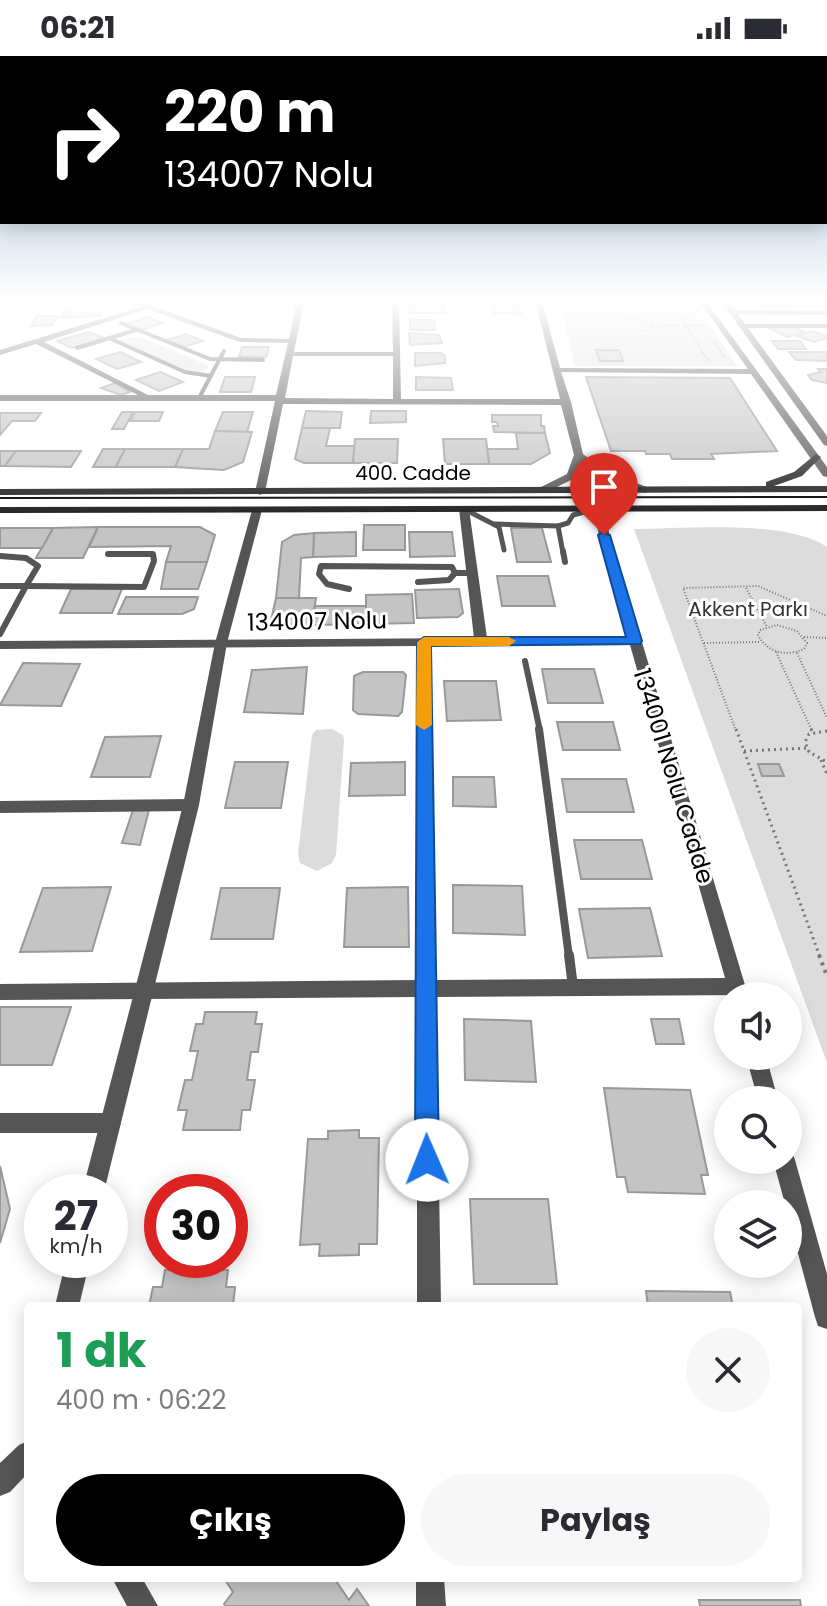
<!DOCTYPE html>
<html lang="tr">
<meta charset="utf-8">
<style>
:root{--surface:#fff;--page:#f7f7f7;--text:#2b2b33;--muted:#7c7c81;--accent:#000}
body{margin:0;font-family:Poppins,sans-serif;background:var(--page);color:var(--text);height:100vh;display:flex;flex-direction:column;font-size:30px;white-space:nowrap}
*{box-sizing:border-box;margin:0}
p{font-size:26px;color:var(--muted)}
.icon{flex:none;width:44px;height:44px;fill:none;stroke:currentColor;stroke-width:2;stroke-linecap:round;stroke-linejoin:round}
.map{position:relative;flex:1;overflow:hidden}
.sheet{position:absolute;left:24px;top:1246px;width:778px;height:280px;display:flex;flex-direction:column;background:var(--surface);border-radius:8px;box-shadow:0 4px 20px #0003}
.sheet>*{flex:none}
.guide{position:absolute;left:0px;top:0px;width:828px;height:168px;box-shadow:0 4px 20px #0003;background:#000;color:#fff;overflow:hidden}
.tools{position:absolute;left:714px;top:926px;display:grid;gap:16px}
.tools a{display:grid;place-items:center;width:88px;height:88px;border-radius:50%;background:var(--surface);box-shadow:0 4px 20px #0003;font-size:40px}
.speed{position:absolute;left:24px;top:1118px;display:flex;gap:16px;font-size:40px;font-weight:700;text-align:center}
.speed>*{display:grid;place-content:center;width:104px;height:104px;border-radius:50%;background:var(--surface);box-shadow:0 4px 20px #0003;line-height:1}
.speed small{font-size:20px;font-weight:400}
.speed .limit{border:12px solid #d22;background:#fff;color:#111}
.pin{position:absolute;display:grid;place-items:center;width:68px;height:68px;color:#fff;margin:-82px -34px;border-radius:50% 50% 50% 0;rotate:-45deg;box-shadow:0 0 8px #0007}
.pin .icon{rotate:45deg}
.me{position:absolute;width:88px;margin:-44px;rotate:359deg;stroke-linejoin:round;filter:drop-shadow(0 0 6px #0008)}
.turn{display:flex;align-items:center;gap:28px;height:168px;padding:0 32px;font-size:36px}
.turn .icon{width:104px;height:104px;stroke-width:2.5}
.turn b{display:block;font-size:56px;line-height:68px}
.round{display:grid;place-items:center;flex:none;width:84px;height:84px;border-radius:42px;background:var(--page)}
.head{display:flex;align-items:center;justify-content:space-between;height:136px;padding:0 32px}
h1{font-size:48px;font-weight:700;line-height:60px;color:#1e9e55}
.button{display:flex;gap:16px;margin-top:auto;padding:16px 32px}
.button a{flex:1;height:92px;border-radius:48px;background:var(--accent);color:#fff;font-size:32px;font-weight:700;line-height:92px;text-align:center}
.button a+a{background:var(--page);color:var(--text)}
.status{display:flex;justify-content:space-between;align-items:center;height:56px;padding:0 40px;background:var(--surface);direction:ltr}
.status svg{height:22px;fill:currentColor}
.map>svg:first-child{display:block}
.green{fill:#dcdcdc}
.building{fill:#c4c4c4;stroke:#999;stroke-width:2}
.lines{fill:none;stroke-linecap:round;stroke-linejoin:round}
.path-far2{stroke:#777;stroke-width:2;stroke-dasharray:1 2;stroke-linecap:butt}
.path-far1{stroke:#777;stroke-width:3;stroke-dasharray:2 4;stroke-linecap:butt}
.path{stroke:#777;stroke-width:4;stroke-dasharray:3 5;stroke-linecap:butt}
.service-far4{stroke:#555;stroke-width:4}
.service-far3{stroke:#555;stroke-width:5}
.service-far2{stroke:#555;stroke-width:6}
.service-far1{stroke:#555;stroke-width:8}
.service{stroke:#555;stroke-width:10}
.minor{fill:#555;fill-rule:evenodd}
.tertiary{fill:#555;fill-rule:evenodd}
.secondary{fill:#222;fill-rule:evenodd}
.tram{stroke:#000;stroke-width:2}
.route{fill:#1a73e8;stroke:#114b97;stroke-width:2}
.slow{fill:#f59e0b}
.labels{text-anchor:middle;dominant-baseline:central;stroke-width:6;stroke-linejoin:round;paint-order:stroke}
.far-street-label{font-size:20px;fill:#000;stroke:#fff}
.far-park-label{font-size:20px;fill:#333;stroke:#fff}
.street-label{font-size:24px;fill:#000;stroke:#fff}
</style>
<div class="status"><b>06:21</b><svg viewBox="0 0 49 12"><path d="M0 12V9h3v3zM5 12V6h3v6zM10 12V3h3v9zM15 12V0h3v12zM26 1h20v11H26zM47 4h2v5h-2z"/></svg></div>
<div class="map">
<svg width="827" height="1550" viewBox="0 0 827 1550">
<rect width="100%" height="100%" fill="#fff"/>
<g class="green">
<polygon points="560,245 693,245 737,310 575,310"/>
<polygon points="129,281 139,281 208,309 208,313 200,316 189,315 120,285"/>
<path d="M634,473C684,473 786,463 827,491V1007Z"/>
<polygon points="332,673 343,679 344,684 336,799 332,807 317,815 300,807 298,798 312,679 316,674"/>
</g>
<g class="building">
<polygon points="69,245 105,245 100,260 61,262"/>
<polygon points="755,245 800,245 808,249 763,252"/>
<polygon points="408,248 443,248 444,251 438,253 444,253 445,257 408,257 408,253 413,251 408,251"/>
<polygon points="496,249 519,249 521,258 493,257 492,250"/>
<polygon points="37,260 58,260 52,269 31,270"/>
<polygon points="147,261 162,267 142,274 127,268"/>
<polygon points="410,264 434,264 435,274 410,274"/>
<polygon points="787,269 805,276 788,281 770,273"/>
<polygon points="812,275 827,280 827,282 814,286 797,280"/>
<polygon points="89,276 104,282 72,292 57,285"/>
<polygon points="409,277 439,279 442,287 410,289"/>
<polygon points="186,278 203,285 183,291 167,284"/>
<polygon points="772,285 800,285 806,293 778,293"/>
<polygon points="242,291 269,291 266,301 239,301"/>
<polygon points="596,294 619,294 623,305 600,305"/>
<polygon points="120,296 141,306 117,313 96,303"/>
<polygon points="789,296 827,296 827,305 796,304"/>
<polygon points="415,297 441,297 445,300 445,307 415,310"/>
<polygon points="818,313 827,313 827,327 812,324 808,319 821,316"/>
<polygon points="160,316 183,326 159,335 136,324"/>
<polygon points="225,321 255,321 251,336 220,336"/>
<polygon points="416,321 451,322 453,334 416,334"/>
<polygon points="586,321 730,322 777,395 711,398 714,403 672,403 670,398 646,398 645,395 611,395"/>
<polygon points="115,327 130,336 121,339 101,332"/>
<polygon points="306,355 342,356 340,372 302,372"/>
<polygon points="371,355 406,355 406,366 370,367"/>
<polygon points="122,356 133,356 124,373 112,373"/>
<polygon points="135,356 163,356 159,365 130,365"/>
<polygon points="223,356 253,356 247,376 215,375"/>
<polygon points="0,357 41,357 35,365 12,365 0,379"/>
<polygon points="492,359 541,359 541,370 544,370 545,377 494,376 493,370 498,370 497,366 492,366"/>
<polygon points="302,372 330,372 326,390 355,390 353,407 304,407 295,403"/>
<polygon points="215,375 252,376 243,406 224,414 175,411 183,393 209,393"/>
<polygon points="516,377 545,377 550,397 531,408 489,408 487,393 518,393"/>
<polygon points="355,383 398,383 397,407 353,407"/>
<polygon points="443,383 486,383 489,408 445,408"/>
<polygon points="103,393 125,393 116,411 93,411"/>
<polygon points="125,393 183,393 175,411 116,411"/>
<polygon points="0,395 16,395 5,410 0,410"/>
<polygon points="16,395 81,395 71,411 5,410"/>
<polygon points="364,469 405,469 405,494 363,494"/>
<polygon points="98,471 83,502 36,502 53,472"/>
<polygon points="98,471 200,471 215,479 207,506 166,506 171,490 89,491"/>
<polygon points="0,472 53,472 42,492 0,492"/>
<polygon points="511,472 542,472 551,506 517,506"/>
<polygon points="356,476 356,500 313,501 314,477"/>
<polygon points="409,476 452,476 455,500 410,501"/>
<polygon points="314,477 313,501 301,502 299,542 276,542 282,486 294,479"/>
<polygon points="166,506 207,506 198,533 161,533"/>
<polygon points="497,520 548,520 555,550 502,550"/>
<polygon points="71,533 122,533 112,557 60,557"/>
<polygon points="459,533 463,557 458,561 417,562 415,534"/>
<polygon points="412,538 414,567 366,568 366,539"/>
<polygon points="126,541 198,541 194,553 182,558 118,558"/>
<polygon points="276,542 316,542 312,569 270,569"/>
<polygon points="315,550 366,550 366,568 312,569"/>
<polygon points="23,607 80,608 61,650 0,649"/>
<polygon points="307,611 303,658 244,656 252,614"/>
<polygon points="542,613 594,613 603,647 548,647"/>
<polygon points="363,616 403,616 406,619 402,656 398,660 358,658 353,654 354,620"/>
<polygon points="444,625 496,625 501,664 447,665"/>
<polygon points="557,666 613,666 620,694 563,694"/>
<polygon points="161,680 150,721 91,721 105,681"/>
<polygon points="235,706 288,706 281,752 225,752"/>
<polygon points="405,706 405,739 349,740 351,707"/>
<polygon points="758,708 779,708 784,720 762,720"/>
<polygon points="453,721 494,721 496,751 453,750"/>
<polygon points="562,723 626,723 634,756 567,756"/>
<polygon points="133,754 149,754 140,789 122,787"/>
<polygon points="574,784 642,784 652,823 581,823"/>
<polygon points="453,829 522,830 525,879 453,877"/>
<polygon points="111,831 92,895 20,896 43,832"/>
<polygon points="408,831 409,891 344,891 347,832"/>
<polygon points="221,832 280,832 273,883 211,883"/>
<polygon points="650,852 662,900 588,902 579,853"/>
<polygon points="0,951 71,951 52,1009 0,1009"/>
<polygon points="205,956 257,956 255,968 262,968 258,996 251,996 247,1024 255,1024 250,1054 242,1054 240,1074 183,1074 187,1054 178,1054 185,1024 192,1024 198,995 190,995 196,968 203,968"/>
<polygon points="464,963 531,965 536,1026 465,1024"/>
<polygon points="651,963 679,963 684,988 656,988"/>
<polygon points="604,1032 690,1034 708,1119 701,1119 705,1138 628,1136 625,1121 617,1121"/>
<polygon points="359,1074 359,1082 379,1082 377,1188 359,1188 359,1199 319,1200 320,1188 300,1189 308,1083 328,1083 328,1075"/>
<polygon points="0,1110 10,1153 0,1187"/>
<polygon points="470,1143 548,1143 557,1228 474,1228"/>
<polygon points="165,1214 228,1214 226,1231 235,1231 233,1250 149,1250 153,1231 162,1231"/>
<polygon points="646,1235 730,1236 733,1250 648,1250"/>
<polygon points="224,1522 334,1522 349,1544 357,1533 369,1550 225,1550 224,1548 233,1536"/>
<polygon points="699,1544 800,1544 801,1550 700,1550"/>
</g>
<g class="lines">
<g class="path-far2">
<polyline points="569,245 577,266"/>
<polyline points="619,245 627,262 650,267 653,272 643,276"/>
<polyline points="671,245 708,305"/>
<polyline points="652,269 704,270"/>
<polyline points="714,285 725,302"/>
<polyline points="746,532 767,571"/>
<path d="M777,569L797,575L807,587L804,593C786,601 768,597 758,579L760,574Z"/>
<polyline points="804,581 827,582"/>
<polyline points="704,587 760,586"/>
<polyline points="776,596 812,675"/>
<polyline points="797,597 827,662"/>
<polyline points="736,675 683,532 758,530 827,560"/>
</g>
<g class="path-far1">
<polyline points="736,673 820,901"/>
<polyline points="811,673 813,677"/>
<polyline points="827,675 809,678 805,686 809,696 827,706"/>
<polyline points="744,695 808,692"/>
<polyline points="821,704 827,718"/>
</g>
<polyline class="path" points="819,899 827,920"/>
<g class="service-far4">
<polyline points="121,267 210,303 263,304"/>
<polyline points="109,282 185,316 211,320"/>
<polyline points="77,292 136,274"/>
<polyline points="199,342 224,295"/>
</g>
<g class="service-far3">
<polyline points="464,453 499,471 504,494"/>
<polyline points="495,468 558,470 563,497"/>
<polyline points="558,470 568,467 573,459 595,453"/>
</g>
<g class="service-far2">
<polyline points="563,495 565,506"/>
<polyline points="0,500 26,502 38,510 26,530"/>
<polyline points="418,526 449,524 455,517 473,517"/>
<polyline points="0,530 26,530 0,578"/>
<polyline points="26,530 144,531 154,505 153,498 108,498"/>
<polyline points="349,533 327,528 319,518 321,510 452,511 455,517"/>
<polyline points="525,605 540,675"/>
</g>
<polyline class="service-far1" points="539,673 569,901"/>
<polyline class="service" points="569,899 573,931"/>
<g class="minor">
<path d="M130,245H139L241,282L289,283L297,245H304L294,296H393L392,245H399L401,343H560L535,245H542L560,312L748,313L699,245H706L827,411V421L823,420L751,318L561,316L571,346L583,398L606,415L649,432L650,434L645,437L598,419L581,406L575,422L545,437H537V433L567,418L574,399L561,349L283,348L265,436L260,439L255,436L275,345H0V339H138L36,288L0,299V294L140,251ZM147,253L240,286L288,287L276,339H148L44,286ZM293,300H393V343L285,342Z"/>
<polygon points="721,245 728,245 735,254 827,255 827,259 738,258 745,268 827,268 827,272 748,272 827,380 827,390 824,389"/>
<path d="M464,450L469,453L487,582L628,581L592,453L597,450L602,453L748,939L436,941L441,1250H417V941L0,944V928L417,924L418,590L0,593V585L474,582L459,453ZM630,589L725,922L436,924L430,590Z"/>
<polygon points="191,743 199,749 191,755 0,757 0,745"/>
<polygon points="746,1000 766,1000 778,1044 758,1044"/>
<polygon points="0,1057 111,1057 118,1060 121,1067 118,1074 111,1077 0,1077"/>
<polygon points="788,1095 792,1096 795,1104 827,1218 827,1273 818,1270 815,1261 788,1160 788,1148 785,1148 773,1104 788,1104"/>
<polygon points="112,1522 142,1522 158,1550 127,1550"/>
<polygon points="416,1522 444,1522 446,1550 416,1550"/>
</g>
<g class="tertiary">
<polygon points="257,451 262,454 227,587 199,749 104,1136 82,1136 183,749 215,587 252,454"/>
<polygon points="66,1204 90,1204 79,1250 55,1250"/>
<polygon points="28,1385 28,1417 10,1436 0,1440 0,1407 19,1389"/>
</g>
<g class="secondary">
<polygon points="816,398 821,401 802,420 774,430 827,430 827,436 0,439 0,433 766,430 766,426 794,416"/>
<polygon points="827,449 827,455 0,457 0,451"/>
</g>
<polyline class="tram" points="0,442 827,441"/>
</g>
<linearGradient id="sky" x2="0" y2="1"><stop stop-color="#8cadcc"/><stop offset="0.53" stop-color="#fff"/><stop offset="1" stop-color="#fff" stop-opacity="0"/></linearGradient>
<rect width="827" height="462" fill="url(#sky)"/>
<polygon class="route" points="600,477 610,479 642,585 640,588 431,590 439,1104 436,1113 427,1117 419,1113 415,1104 417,586 424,581 626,581 598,479"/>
<polygon class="slow" points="424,581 509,581 516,585 509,590 431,590 432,669 424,674 416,669 417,586"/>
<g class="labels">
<g class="far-street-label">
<text x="413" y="417">400. Cadde</text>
</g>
<g class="far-park-label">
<text x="748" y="553">Akkent Parkı</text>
</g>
<g class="street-label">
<text transform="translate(317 565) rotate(-1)">134007 Nolu</text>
<text transform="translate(674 720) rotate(73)">134001 Nolu Cadde</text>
</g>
</g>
</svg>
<div class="tools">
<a><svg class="icon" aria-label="sound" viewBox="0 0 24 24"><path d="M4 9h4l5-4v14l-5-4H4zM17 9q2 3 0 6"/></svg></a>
<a><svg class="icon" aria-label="search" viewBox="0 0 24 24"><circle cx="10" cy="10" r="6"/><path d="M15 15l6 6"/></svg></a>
<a><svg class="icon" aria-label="layers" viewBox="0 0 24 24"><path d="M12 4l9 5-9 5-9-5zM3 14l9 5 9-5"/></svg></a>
</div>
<div class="speed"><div>27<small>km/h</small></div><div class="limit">30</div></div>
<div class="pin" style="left:604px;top:479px;background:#d93025"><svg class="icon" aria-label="arrive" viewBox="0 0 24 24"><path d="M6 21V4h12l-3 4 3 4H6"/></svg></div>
<svg class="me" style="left:427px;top:1104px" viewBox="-20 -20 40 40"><circle r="19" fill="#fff"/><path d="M0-13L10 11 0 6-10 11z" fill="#1a73e8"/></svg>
<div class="guide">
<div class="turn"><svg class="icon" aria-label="right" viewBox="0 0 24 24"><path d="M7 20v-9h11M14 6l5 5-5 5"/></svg><div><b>220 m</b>134007 Nolu</div></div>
</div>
<section class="sheet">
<div class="head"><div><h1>1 dk</h1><p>400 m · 06:22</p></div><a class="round"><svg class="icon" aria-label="close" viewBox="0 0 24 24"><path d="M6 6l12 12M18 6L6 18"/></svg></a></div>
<div class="button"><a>Çıkış</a><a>Paylaş</a></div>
</section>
</div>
